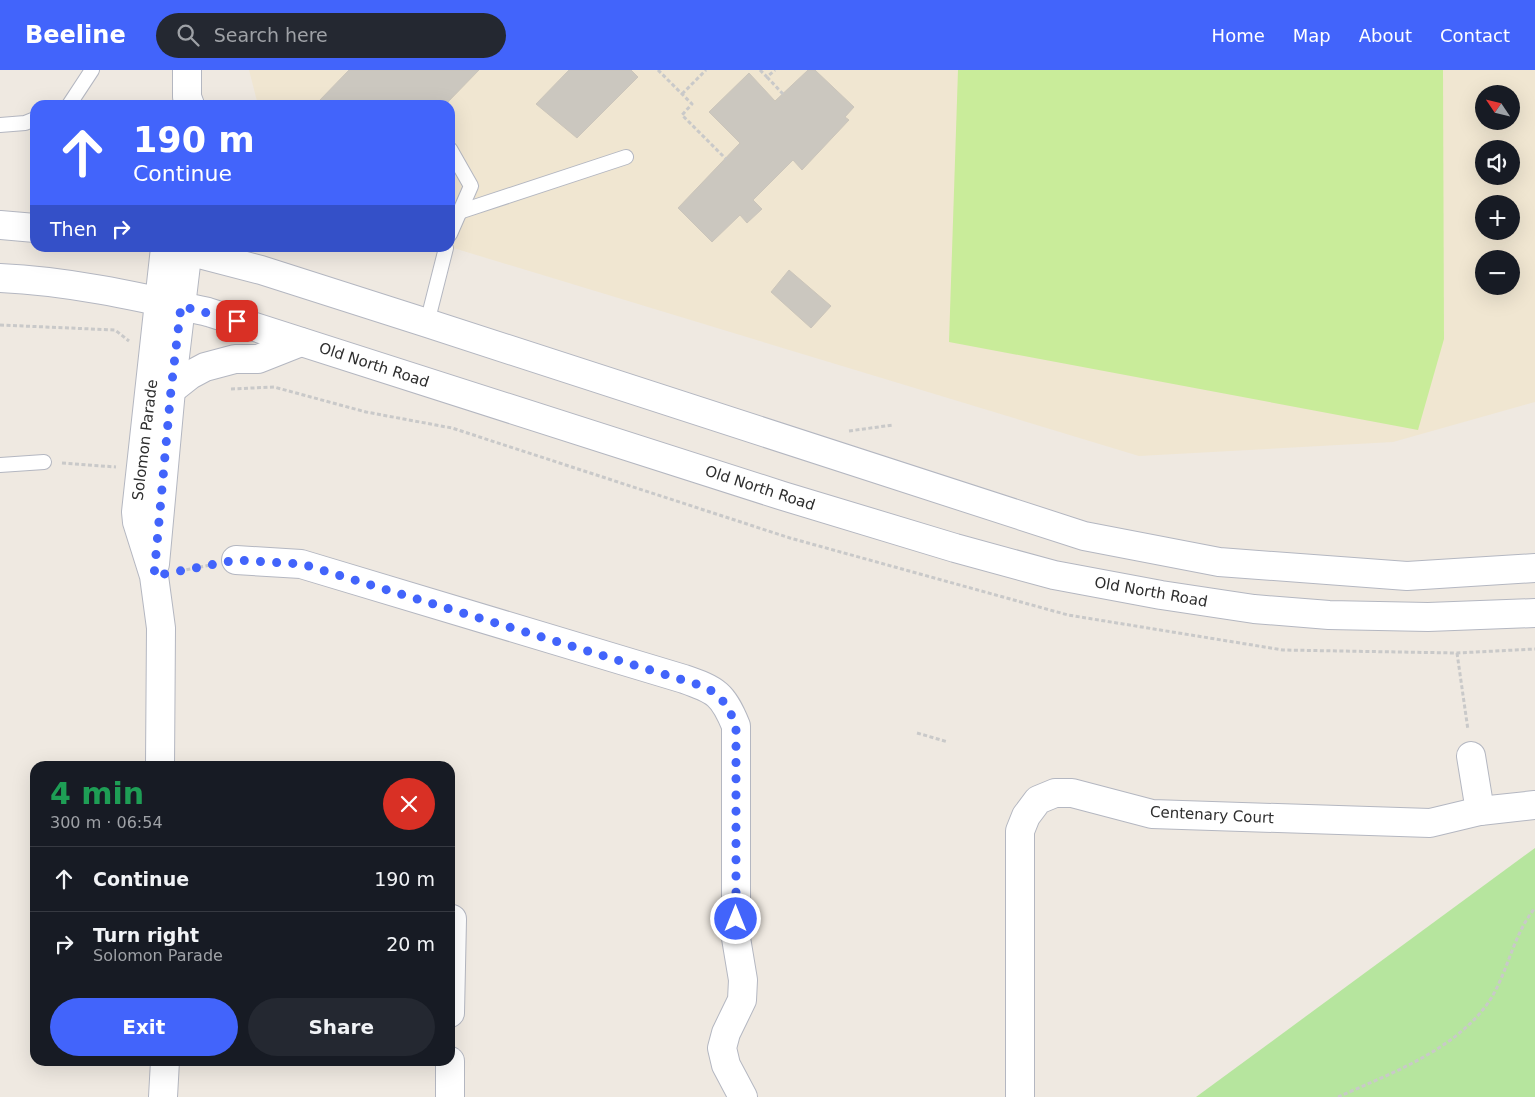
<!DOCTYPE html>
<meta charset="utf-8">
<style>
:root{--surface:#171b24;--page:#242831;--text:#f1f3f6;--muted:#9ea1a6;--line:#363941;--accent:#4264fb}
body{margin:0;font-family:"DejaVu Sans",sans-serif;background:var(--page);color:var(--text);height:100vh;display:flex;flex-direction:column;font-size:19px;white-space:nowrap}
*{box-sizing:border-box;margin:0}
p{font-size:16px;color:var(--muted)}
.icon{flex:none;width:28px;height:28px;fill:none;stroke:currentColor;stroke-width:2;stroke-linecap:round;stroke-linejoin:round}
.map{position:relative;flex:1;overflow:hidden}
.details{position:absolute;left:30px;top:691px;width:425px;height:305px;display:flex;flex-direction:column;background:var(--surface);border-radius:15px;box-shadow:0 5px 20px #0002}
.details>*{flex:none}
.top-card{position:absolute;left:30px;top:30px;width:425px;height:152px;border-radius:15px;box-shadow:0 5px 20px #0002;background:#4264fb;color:#fff;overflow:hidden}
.needle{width:32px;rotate:305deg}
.fabs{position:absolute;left:1475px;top:15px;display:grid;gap:10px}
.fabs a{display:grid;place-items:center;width:45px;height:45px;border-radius:50%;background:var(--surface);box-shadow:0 5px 20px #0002;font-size:25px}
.pin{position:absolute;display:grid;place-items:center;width:42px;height:42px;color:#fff;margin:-21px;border-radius:10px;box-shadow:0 2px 8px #0006}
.me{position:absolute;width:55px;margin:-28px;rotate:0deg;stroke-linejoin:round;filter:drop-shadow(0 0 4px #0008)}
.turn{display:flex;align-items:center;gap:18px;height:105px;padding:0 20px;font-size:22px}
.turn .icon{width:65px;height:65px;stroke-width:2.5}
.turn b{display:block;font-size:35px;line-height:42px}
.then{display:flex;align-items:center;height:48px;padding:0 20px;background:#0003;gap:10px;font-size:19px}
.round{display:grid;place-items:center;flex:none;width:52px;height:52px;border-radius:26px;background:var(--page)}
.overview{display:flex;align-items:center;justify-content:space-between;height:85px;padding:0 20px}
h1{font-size:30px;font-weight:600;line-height:38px;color:#1e9e55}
.cta{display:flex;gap:10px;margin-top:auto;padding:10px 20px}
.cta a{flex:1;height:58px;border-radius:30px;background:var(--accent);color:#fff;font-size:20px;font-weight:600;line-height:58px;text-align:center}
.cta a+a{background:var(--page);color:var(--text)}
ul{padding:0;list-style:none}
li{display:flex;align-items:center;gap:15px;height:65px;padding:0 20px;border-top:1px solid var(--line)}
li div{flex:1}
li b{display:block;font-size:19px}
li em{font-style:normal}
header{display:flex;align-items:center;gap:30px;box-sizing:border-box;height:70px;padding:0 25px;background:var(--accent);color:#fff}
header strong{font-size:24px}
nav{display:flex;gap:28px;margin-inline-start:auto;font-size:18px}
.search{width:350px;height:45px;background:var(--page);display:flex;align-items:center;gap:12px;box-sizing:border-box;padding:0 18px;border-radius:28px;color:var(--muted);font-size:19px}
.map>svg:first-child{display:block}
.education{fill:#f0e6d1;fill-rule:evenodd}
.green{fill:#b6e59e}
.pitch{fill:#c9ec9a}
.building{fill:#cbc7bf;stroke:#cbc5ba}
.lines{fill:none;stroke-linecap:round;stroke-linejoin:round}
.lane-casing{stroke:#b4b7c1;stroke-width:16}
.street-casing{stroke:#b4b7c1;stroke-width:30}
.secondary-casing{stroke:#b4b7c1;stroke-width:30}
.path{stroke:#c9c9c9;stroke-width:3;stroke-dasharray:4 2.5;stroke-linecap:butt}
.lane{stroke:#fff;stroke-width:14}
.street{stroke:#fff;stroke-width:28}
.secondary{stroke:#fff;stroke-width:28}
.route{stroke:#4264fb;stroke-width:9;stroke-dasharray:0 16.2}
.labels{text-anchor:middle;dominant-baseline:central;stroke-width:4;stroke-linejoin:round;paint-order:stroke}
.street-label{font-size:15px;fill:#2e2e2e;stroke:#fff}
</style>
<header>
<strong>Beeline</strong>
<div class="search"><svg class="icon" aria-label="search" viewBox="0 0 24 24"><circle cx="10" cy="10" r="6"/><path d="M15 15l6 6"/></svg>Search here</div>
<nav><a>Home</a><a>Map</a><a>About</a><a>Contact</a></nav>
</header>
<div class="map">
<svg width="1535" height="1027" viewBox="0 0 1535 1027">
<rect width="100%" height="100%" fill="#efe9e1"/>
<path class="education" d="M249,0H1535V332L1393,372L1139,386L450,177V35H258ZM1484,24H1511V51H1484ZM1484,79H1511V106H1484ZM1484,134H1511V161H1484ZM1484,189H1511V216H1484Z"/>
<polygon class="green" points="1535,778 1535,1027 1196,1027"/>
<polygon class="pitch" points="958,0 1443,0 1444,269 1418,360 949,272"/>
<g class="building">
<polygon points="349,0 479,0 445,35 323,35 319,31"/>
<polygon points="569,0 631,0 638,7 577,68 536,34"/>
<polygon points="808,0 815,0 854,37 845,47 849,50 802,100 793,90 753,130 762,139 747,153 740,145 712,172 678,138 740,73 709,42 749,3 775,31"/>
<polygon points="789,200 831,236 811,258 771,222"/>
</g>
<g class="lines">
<defs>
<g id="lane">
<polyline points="69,35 92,0"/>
<polyline points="0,55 25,53 35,49"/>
<polyline points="450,79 471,116 450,164"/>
<polyline points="459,142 626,87"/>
<polyline points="427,253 446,178"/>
<polyline points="0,395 44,392"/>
</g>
<g id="street">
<polyline points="159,232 136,442 137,452 154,506 161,558 160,696"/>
<path d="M236,490L301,494L684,609C716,620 723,624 736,656V868L743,910L742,930L726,963L722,978L726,995L743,1027"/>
<polyline points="155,494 171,320 181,236"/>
<polyline points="1471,686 1480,741"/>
<polyline points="450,943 452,849"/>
<polyline points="163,1027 165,991"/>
<polyline points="450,1027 450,991"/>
<polyline points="1020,1027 1020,761 1026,746 1038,730 1055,723 1072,723 1152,744 1430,753 1480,741 1535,735"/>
</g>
<g id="secondary">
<polyline points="187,0 187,27 190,35"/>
<polyline points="0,155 35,158"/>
<polyline points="176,178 261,200 427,253 1084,466 1219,492 1407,506 1535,498"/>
<path d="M0,208C70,211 140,227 208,242L783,426L955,478L1054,505L1161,525L1254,539L1329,545L1428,547L1535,543"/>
<polyline points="159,232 165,178"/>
<polyline points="181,236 188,178"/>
<polyline points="171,320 190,305 205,297 235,289 258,289 301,272"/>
</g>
</defs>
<use href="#lane" class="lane-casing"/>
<use href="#street" class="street-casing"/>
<use href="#secondary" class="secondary-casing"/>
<g class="path">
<polyline points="658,0 692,34 682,45 726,89"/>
<polyline points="760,0 767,7 775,0"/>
<polyline points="767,7 783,24"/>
<polyline points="682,24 706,0"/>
<polyline points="0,255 115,260 129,271"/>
<polyline points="231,319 274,317 366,342 452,358 790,468 1068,545 1283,580 1457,583 1535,579"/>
<polyline points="849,361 893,355"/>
<polyline points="62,393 116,397"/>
<polyline points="180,501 211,495"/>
<polyline points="1457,583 1468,660"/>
<polyline points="917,663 948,672"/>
<path d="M1338,1027C1389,1004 1454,981 1488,933C1508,904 1512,866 1535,838"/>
</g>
<use href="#lane" class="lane"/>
<use href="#street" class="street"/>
<use href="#secondary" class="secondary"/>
</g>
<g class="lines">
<path class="route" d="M237,251L181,236L171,320L154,506L236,490L302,494L706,617C725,630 728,636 736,656V849"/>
</g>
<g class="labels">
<g class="street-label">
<text transform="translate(374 295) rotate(18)">Old North Road</text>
<text transform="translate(145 370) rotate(-83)">Solomon Parade</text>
<text transform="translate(760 418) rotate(18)">Old North Road</text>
<text transform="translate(1151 522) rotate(10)">Old North Road</text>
<text transform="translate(1212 745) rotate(3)">Centenary Court</text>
</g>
</g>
</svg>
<div class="fabs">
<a><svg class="needle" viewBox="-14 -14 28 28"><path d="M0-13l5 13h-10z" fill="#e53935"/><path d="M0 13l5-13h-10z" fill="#9ea1a6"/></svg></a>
<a><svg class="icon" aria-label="sound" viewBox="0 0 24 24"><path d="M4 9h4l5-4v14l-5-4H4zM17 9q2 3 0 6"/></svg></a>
<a>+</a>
<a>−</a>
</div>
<div class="pin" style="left:237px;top:251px;background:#d93025"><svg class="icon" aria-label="arrive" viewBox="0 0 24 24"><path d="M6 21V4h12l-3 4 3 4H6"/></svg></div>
<svg class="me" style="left:736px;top:849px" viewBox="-20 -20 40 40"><circle r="17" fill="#4264fb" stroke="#fff" stroke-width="3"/><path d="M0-11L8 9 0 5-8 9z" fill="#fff"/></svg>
<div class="top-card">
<div class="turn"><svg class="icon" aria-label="ahead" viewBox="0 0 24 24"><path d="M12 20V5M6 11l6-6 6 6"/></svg><div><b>190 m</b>Continue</div></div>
<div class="then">Then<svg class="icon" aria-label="right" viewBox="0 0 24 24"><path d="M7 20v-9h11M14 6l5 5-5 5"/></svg></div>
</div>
<section class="details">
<div class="overview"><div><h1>4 min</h1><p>300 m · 06:54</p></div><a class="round" style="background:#d93025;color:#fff"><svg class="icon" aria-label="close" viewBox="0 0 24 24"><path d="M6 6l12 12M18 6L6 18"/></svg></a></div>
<ul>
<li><svg class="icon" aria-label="ahead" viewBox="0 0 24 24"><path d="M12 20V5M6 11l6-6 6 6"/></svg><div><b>Continue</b></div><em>190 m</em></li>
<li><svg class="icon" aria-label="right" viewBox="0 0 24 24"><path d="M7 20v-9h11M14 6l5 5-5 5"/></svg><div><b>Turn right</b><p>Solomon Parade</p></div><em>20 m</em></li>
</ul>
<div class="cta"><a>Exit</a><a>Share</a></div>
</section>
</div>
